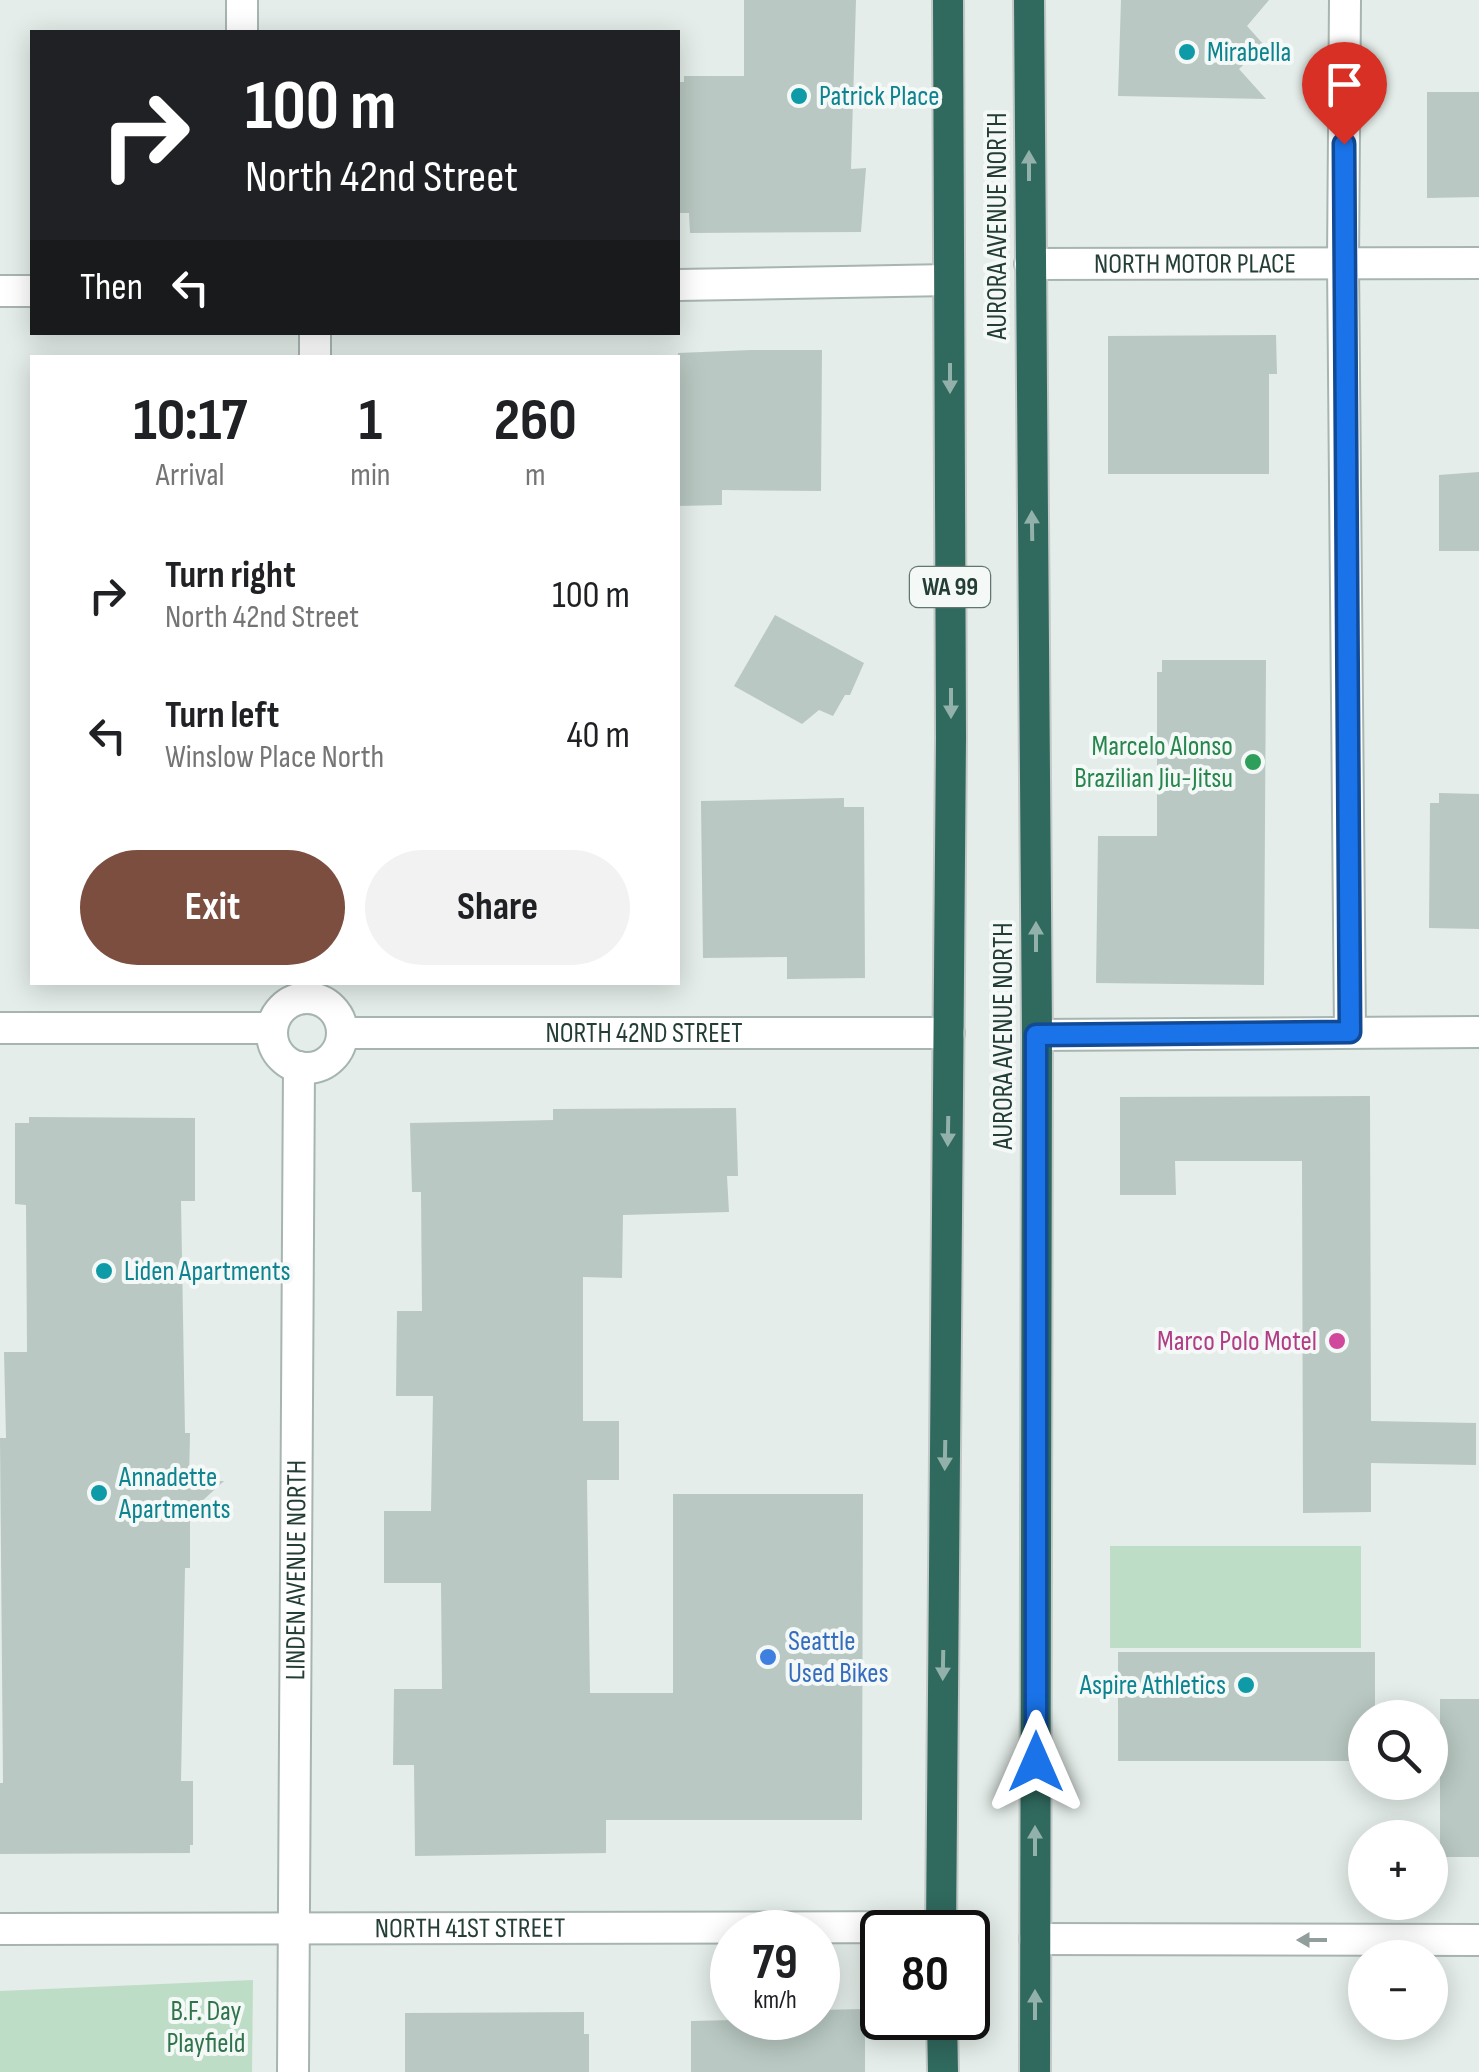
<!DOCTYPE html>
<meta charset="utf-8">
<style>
:root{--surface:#fff;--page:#f2f2f2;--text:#202124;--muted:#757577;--accent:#7c4e40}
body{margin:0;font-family:"Sofia Sans Condensed",sans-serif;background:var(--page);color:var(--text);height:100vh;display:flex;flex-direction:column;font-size:38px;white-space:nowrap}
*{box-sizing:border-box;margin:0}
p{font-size:32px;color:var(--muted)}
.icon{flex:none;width:55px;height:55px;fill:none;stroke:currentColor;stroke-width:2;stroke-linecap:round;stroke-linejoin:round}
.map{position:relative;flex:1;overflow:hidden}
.side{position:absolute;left:30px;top:355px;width:650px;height:630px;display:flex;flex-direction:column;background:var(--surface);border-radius:0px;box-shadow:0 5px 25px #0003}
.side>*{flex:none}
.hud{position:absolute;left:30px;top:30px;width:650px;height:305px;border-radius:0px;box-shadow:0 5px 25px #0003;background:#202124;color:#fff;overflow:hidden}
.controls{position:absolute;left:1348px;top:1700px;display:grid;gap:20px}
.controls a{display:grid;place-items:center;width:100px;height:100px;border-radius:50%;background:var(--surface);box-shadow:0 5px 25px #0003;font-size:50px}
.speed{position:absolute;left:710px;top:1910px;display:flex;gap:20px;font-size:50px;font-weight:700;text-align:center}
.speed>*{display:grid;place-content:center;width:130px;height:130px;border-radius:50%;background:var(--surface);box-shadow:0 5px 25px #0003;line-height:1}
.speed small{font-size:25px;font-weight:400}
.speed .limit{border:5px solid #111;border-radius:15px;background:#fff;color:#111}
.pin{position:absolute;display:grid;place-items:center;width:85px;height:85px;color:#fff;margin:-102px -42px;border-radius:50% 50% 50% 0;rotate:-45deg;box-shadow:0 0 10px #0007}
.pin .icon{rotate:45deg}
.me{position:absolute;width:110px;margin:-55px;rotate:0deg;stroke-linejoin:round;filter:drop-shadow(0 0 8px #0008)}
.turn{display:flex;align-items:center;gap:35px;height:210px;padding:0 50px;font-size:45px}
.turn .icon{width:130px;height:130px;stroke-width:2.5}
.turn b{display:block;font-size:70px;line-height:85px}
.then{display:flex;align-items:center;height:95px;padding:0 50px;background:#0003;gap:20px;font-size:38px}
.eta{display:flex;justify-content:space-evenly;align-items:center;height:170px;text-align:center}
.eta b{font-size:60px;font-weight:700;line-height:70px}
.button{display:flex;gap:20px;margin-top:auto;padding:20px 50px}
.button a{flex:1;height:115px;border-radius:60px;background:var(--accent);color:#fff;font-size:40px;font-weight:700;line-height:115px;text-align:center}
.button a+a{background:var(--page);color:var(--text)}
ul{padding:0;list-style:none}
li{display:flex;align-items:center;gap:30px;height:140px;padding:0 50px}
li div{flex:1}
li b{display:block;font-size:38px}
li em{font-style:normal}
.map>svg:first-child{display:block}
.green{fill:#beddc6}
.building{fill:#b9c8c2}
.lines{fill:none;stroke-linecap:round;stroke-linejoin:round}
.minor-casing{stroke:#a7b5b0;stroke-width:34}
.highway-casing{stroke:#c2c9c7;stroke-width:34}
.minor{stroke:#fff;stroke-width:30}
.highway{stroke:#30695e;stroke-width:30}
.oneway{fill:#92b1aa}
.oneway2{fill:#929e9b}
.route-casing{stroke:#114b97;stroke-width:25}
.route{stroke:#1a73e8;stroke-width:18}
.culture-dot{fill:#0f9aa8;stroke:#f4f9f7;stroke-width:4}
.leisure-dot{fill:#2e9e5b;stroke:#f4f9f7;stroke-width:4}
.hotel-dot{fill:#d1479c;stroke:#f4f9f7;stroke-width:4}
.shop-dot{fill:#3f7fe0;stroke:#f4f9f7;stroke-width:4}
.labels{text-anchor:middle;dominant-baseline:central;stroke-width:8;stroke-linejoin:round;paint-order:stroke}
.shield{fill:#f4f9f7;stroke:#627671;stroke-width:2.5}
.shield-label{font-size:25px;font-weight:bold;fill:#243e37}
.culture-label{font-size:28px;fill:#0d838f;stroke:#f4f9f7;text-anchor:start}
.street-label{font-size:28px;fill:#243e37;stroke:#f4f9f7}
.leisure-label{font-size:28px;fill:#27864d;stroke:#f4f9f7;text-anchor:end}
.hotel-label{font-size:28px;fill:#b23c85;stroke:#f4f9f7;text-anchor:end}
.shop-label{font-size:28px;fill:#366cbe;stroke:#f4f9f7;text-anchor:start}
.park-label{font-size:28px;fill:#2f744a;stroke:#f4f9f7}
</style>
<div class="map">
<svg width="1479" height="2072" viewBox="0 0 1479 2072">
<rect width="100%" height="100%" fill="#e4ede9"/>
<g class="green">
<rect x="1110" y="1546" width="251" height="102"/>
<polygon points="253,1980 252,2072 0,2072 0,1991"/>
</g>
<g class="building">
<polygon points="744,0 856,0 851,169 866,168 861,232 690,233 689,213 678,213 678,82 684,82 684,76 744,76"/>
<polygon points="1121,0 1269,0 1247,26 1264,45 1239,69 1266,99 1118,96"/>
<polygon points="1427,92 1479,92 1479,197 1427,198"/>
<polygon points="1276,335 1277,374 1269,374 1269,474 1108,474 1108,336"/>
<polygon points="751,350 822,350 821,491 722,490 722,505 678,506 678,353"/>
<polygon points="1479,472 1479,551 1439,551 1439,475"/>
<polygon points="775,615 864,663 850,695 845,695 833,716 819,710 802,724 734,686"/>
<polygon points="1162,660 1266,660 1264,985 1096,983 1098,836 1157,836 1157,672 1162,672"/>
<polygon points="1439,793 1479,794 1479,929 1429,928 1430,803 1439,803"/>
<polygon points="844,798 844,807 864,807 865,978 787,979 787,957 703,958 701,801"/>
<polygon points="1370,1096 1371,1421 1476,1423 1476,1465 1371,1463 1371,1512 1303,1513 1302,1161 1175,1161 1176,1195 1120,1195 1120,1097"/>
<polygon points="736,1108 738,1176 727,1176 729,1212 623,1215 622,1278 583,1277 583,1421 619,1421 619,1480 587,1480 590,1693 673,1693 673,1494 863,1494 862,1820 606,1820 606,1853 415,1856 414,1765 393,1765 394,1689 442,1689 441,1583 384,1583 384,1511 431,1511 433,1396 396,1396 397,1311 422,1311 421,1192 412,1192 410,1123 553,1120 553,1109"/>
<polygon points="29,1117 195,1118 195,1201 181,1201 185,1433 190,1433 189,1481 224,1481 190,1512 190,1568 185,1568 181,1781 193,1781 193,1845 190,1845 190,1853 0,1854 0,1783 3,1783 0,1438 6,1438 4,1352 27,1352 26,1205 15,1204 15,1123 29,1123"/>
<polygon points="1118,1652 1375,1652 1375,1718 1365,1718 1365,1761 1118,1761"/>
<rect x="1440" y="1699" width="39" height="158"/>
<polygon points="865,2009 865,2072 691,2072 691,2021 818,2018 818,2010"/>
<polygon points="584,2012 584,2034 589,2034 589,2072 405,2072 405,2013"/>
</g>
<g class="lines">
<defs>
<g id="minor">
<polyline points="242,0 242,32"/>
<polyline points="1345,0 1343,263 1350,1032"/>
<path id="s1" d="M1030,264L1479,263"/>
<polyline points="678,285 949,280"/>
<polyline points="0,291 32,291"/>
<polyline points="315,332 315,358"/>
<circle cx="307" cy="1033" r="35"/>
<polyline points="0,1028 272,1028"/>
<path id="s2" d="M342,1033H949"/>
<polyline points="1037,1035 1479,1032"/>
<path id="s3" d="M0,1929L941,1927"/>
<polyline points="1035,1939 1479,1940"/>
<path id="s4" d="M293,2072L299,1067"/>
</g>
<g id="highway">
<polyline points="1029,0 1037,1035 1035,2072"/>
<polyline points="941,1932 951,737 948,0"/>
<polyline points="942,2018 943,2072"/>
</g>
</defs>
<use href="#minor" class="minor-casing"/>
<use href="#highway" class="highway-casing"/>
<use href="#minor" class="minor"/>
<use href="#highway" class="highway"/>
</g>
<defs><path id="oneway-solid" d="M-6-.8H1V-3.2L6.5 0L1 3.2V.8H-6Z" transform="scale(2.5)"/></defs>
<g class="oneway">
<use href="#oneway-solid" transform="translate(1029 166) rotate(-90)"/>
<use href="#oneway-solid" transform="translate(950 378) rotate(90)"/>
<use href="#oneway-solid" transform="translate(1032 526) rotate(-91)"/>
<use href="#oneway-solid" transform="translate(951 703) rotate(90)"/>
<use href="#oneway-solid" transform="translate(1036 937) rotate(-90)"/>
<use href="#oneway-solid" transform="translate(948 1131) rotate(91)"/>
<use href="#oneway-solid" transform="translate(945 1455) rotate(91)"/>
<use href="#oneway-solid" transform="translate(943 1665) rotate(91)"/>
<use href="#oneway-solid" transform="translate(1035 1841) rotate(-90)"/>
<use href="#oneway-solid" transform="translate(1035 2005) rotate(-90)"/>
</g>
<use class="oneway2" href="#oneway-solid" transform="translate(1312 1940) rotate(-180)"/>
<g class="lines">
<defs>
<polyline id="route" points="1036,1762 1036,1035 1350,1032 1344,144"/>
</defs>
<use href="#route" class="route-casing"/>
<use href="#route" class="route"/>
</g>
<g class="culture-dot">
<circle cx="1187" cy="52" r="10"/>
<circle cx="799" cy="96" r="10"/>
<circle cx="104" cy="1271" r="10"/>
<circle cx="99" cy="1493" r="10"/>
<circle cx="1246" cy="1685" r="10"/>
</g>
<circle class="leisure-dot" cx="1253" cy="762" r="10"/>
<circle class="hotel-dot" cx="1337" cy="1341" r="10"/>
<circle class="shop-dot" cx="768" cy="1657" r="10"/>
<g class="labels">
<rect class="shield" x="910" y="567" width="80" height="40" rx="8"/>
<g class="shield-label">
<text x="950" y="587">WA 99</text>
</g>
<g class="culture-label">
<text x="1207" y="52">Mirabella</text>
<text x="819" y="96">Patrick Place</text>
<text x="124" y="1271">Liden Apartments</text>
<text x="119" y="1477">Annadette<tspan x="119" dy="32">Apartments</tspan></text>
<text x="1226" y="1685" text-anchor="end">Aspire Athletics</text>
</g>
<g class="street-label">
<text transform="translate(997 226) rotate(-90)">AURORA AVENUE NORTH</text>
<text stroke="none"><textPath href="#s1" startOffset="165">NORTH MOTOR PLACE</textPath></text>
<text stroke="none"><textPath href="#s2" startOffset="302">NORTH 42ND STREET</textPath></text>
<text transform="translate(1003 1036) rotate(-90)">AURORA AVENUE NORTH</text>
<text stroke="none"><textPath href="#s4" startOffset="502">LINDEN AVENUE NORTH</textPath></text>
<text stroke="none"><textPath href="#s3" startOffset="470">NORTH 41ST STREET</textPath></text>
</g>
<g class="leisure-label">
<text x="1233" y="746">Marcelo Alonso<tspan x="1233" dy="32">Brazilian Jiu-Jitsu</tspan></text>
</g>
<g class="hotel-label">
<text x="1317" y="1341">Marco Polo Motel</text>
</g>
<g class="shop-label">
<text x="788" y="1641">Seattle<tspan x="788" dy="32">Used Bikes</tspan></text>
</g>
<g class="park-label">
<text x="206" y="2011">B.F. Day<tspan x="206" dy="32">Playfield</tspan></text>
</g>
</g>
</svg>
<div class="controls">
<a><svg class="icon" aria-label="search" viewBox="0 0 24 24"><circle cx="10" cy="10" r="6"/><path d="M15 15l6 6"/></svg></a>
<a>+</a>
<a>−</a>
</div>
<div class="speed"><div>79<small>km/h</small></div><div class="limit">80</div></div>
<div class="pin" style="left:1344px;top:144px;background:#d93025"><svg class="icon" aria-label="arrive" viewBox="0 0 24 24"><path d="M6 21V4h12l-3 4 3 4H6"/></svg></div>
<svg class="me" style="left:1036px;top:1762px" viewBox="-20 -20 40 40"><path d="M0-17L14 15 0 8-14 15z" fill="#1a73e8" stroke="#fff" stroke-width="4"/></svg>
<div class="hud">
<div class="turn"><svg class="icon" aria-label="right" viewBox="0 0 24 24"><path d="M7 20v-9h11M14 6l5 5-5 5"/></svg><div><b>100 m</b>North 42nd Street</div></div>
<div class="then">Then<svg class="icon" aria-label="left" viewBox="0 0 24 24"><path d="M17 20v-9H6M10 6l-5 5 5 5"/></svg></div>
</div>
<section class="side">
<div class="eta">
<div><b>10:17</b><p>Arrival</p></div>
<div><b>1</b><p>min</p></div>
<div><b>260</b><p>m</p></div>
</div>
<ul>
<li><svg class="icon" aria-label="right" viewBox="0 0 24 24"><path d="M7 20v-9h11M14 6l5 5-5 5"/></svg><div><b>Turn right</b><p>North 42nd Street</p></div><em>100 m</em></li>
<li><svg class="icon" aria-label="left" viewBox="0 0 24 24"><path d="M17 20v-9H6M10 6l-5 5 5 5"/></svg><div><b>Turn left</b><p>Winslow Place North</p></div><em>40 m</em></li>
</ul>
<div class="button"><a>Exit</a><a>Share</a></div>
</section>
</div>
